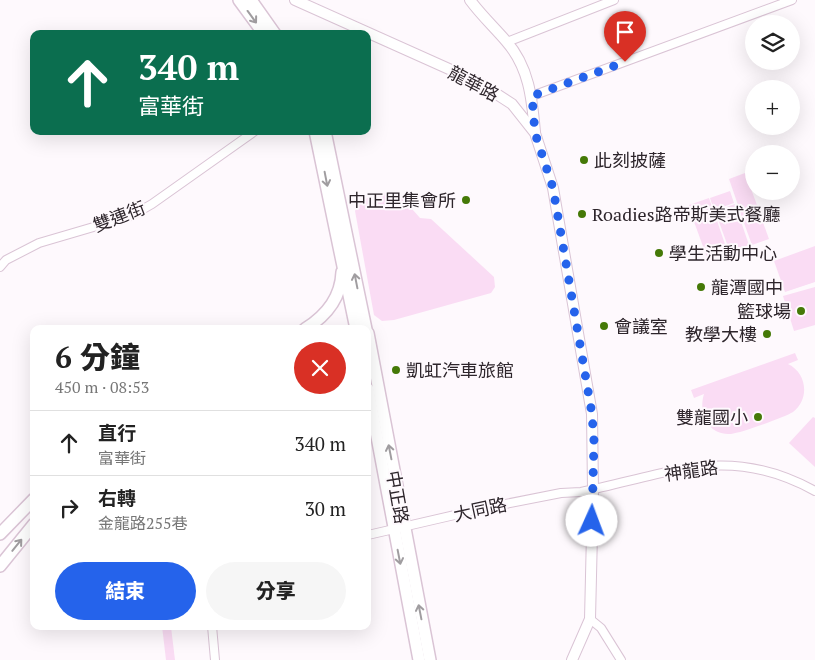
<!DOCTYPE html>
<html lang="zh-TW">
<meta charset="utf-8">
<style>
:root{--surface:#fff;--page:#f6f6f6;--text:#222;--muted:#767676;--line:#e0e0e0;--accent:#2563eb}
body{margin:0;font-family:"PT Serif","Noto Sans TC",serif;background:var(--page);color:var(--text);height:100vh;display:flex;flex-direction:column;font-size:19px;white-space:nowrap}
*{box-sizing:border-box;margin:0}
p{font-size:16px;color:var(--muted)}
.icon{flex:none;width:28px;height:28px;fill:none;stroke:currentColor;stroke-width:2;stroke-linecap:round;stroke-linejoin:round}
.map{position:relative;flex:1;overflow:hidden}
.panel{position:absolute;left:30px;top:325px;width:341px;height:305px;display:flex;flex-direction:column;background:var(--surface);border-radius:10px;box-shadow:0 5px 20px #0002}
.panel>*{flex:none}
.top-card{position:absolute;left:30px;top:30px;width:341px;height:105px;border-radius:10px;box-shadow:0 5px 20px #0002;background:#0b6e4f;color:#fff;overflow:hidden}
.controls{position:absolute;left:745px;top:15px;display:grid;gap:10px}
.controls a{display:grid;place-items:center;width:55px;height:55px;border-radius:50%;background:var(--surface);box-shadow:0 5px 20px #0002;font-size:25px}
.pin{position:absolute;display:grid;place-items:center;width:42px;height:42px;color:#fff;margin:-51px -21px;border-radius:50% 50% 50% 0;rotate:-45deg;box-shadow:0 0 5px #0007}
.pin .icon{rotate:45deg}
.me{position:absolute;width:55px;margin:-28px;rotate:2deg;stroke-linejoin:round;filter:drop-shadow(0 0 4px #0008)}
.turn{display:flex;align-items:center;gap:18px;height:105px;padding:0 25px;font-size:22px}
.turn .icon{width:65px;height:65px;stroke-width:2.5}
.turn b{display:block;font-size:35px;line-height:42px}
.round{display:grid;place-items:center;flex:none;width:52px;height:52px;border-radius:26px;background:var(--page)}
.headline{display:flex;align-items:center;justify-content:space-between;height:85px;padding:0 25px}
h1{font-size:30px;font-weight:800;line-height:38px}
.cta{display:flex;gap:10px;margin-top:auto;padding:10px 25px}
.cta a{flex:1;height:58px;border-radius:30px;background:var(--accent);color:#fff;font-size:20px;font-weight:800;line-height:58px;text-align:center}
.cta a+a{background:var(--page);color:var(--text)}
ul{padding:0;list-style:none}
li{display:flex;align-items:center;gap:15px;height:65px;padding:0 25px;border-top:1px solid var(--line)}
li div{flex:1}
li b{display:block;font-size:19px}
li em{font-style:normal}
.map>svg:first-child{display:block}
.green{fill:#fadcf4}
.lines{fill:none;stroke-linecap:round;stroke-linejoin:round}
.minor-casing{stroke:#dac4d5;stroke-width:10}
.tertiary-casing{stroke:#dac4d5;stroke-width:12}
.secondary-casing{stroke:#dac4d5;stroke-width:14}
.minor{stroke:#fff;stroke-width:8}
.tertiary{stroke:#fff;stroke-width:10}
.secondary{stroke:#fff;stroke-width:11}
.oneway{stroke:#a09da0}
.route{stroke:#2563eb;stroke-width:9;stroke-dasharray:0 16.2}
.poi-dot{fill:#457907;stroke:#fef9fd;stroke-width:2}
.labels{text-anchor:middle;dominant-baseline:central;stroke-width:4;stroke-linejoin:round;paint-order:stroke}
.street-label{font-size:18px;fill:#2d252b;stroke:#fef9fd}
.poi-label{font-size:18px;fill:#2d252b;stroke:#fef9fd;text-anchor:start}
</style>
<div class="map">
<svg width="815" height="660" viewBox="0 0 815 660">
<rect width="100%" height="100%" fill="#fef9fd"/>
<g class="green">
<polygon points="745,173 757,205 740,211 729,179"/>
<polygon points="730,191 734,203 714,210 710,198"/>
<path d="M397,192L420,218L431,219L494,277L495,287L491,293L394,320L382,321L374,315L355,211C364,194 379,194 397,192Z"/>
<polygon points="709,198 713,210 693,217 689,205"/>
<polygon points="735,204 749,245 730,252 715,211"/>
<polygon points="757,206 769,239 752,245 740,212"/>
<polygon points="714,212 728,253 708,260 693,219"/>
<polygon points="815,246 815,282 785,292 774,261"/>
<polygon points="815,287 815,325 794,331 783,296"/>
<path d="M795,353L798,360L788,364C807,373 810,399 793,412C785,417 741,433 731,434C708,436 698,413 704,394L694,398L691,390Z"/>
<polygon points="813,417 815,418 815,467 789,443"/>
<polygon points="162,626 171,627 175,660 166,660"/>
</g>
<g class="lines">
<defs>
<g id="minor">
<polyline points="507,42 614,0"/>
<polyline points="532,96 792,0"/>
<polyline points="0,267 6,260 39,243 131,216 152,204 255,131"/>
<path d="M368,535L485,508L561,493L581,492C669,474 728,443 815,491"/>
<polyline points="590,619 601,628 621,660"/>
<polyline points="212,626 215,660"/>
</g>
<g id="tertiary">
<polyline points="295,0 478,82 512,104 535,133 553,188 592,414 593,490 590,619 572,660"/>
<path d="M470,0C481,15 494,27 506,41C529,67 532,98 535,132"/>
</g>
<g id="secondary">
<polyline points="239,0 264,34"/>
<polyline points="251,0 275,34"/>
<polyline points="315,131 356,329"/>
<polyline points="325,131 366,329"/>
<path d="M305,329C326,316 341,298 342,272"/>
<polyline points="368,333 430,660"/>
<polyline points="368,389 419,660"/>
<polyline points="0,534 34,499"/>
<polyline points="0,566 34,524"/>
</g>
</defs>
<use href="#minor" class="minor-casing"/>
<use href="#tertiary" class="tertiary-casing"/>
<use href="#secondary" class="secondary-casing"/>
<use href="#minor" class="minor"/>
<use href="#tertiary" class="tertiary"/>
<use href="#secondary" class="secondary"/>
</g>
<defs><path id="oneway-shaft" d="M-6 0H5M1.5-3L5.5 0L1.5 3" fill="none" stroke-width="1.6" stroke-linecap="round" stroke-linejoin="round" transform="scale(1.25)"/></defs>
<g class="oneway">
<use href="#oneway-shaft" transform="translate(252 17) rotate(54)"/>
<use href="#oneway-shaft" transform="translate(326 179) rotate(79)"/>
<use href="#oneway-shaft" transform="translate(356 281) rotate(-101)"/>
<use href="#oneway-shaft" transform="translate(390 452) rotate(-101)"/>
<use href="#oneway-shaft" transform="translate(17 545) rotate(-51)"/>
<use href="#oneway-shaft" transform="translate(399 557) rotate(79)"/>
<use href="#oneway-shaft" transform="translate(420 612) rotate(-101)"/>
</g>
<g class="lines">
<polyline class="route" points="592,521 594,441 592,414 553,188 535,133 532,96 625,62"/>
</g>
<g class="poi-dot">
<circle cx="584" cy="160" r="5"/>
<circle cx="466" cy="200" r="5"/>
<circle cx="582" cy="214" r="5"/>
<circle cx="659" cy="253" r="5"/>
<circle cx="701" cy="287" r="5"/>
<circle cx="801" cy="311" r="5"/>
<circle cx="604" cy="326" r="5"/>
<circle cx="767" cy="334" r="5"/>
<circle cx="396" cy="370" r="5"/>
<circle cx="758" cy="417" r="5"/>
</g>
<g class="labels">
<g class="street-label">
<text transform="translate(474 83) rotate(28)">龍華路</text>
<text transform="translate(119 216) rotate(-21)">雙連街</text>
<text transform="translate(691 470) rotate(-8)">神龍路</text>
<text transform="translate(398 497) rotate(80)">中正路</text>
<text transform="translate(480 509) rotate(-12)">大同路</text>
</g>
<g class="poi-label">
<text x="594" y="160">此刻披薩</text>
<text x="456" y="200" text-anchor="end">中正里集會所</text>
<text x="592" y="214">Roadies路帝斯美式餐廳</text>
<text x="669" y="253">學生活動中心</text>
<text x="711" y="287">龍潭國中</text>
<text x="791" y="311" text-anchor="end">籃球場</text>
<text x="614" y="326">會議室</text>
<text x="757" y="334" text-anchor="end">教學大樓</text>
<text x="406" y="370">凱虹汽車旅館</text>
<text x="748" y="417" text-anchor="end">雙龍國小</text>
</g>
</g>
</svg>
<div class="controls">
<a><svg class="icon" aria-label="layers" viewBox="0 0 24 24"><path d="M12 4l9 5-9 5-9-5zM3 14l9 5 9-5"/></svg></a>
<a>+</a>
<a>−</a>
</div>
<div class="pin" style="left:625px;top:62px;background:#d93025"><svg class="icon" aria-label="arrive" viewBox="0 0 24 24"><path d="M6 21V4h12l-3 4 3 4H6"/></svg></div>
<svg class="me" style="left:592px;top:521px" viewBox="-20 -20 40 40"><circle r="19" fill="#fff"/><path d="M0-13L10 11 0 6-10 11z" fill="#2563eb"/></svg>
<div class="top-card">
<div class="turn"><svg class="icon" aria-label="ahead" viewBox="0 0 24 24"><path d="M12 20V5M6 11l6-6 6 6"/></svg><div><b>340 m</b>富華街</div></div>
</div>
<section class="panel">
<div class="headline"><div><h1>6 分鐘</h1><p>450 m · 08:53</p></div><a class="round" style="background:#d93025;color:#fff"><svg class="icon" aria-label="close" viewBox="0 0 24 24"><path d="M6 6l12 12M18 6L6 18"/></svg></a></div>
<ul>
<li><svg class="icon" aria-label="ahead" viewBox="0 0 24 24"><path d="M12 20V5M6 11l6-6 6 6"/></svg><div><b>直行</b><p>富華街</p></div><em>340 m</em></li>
<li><svg class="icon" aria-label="right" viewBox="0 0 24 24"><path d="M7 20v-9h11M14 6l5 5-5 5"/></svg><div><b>右轉</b><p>金龍路255巷</p></div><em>30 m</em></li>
</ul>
<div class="cta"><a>結束</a><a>分享</a></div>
</section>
</div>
